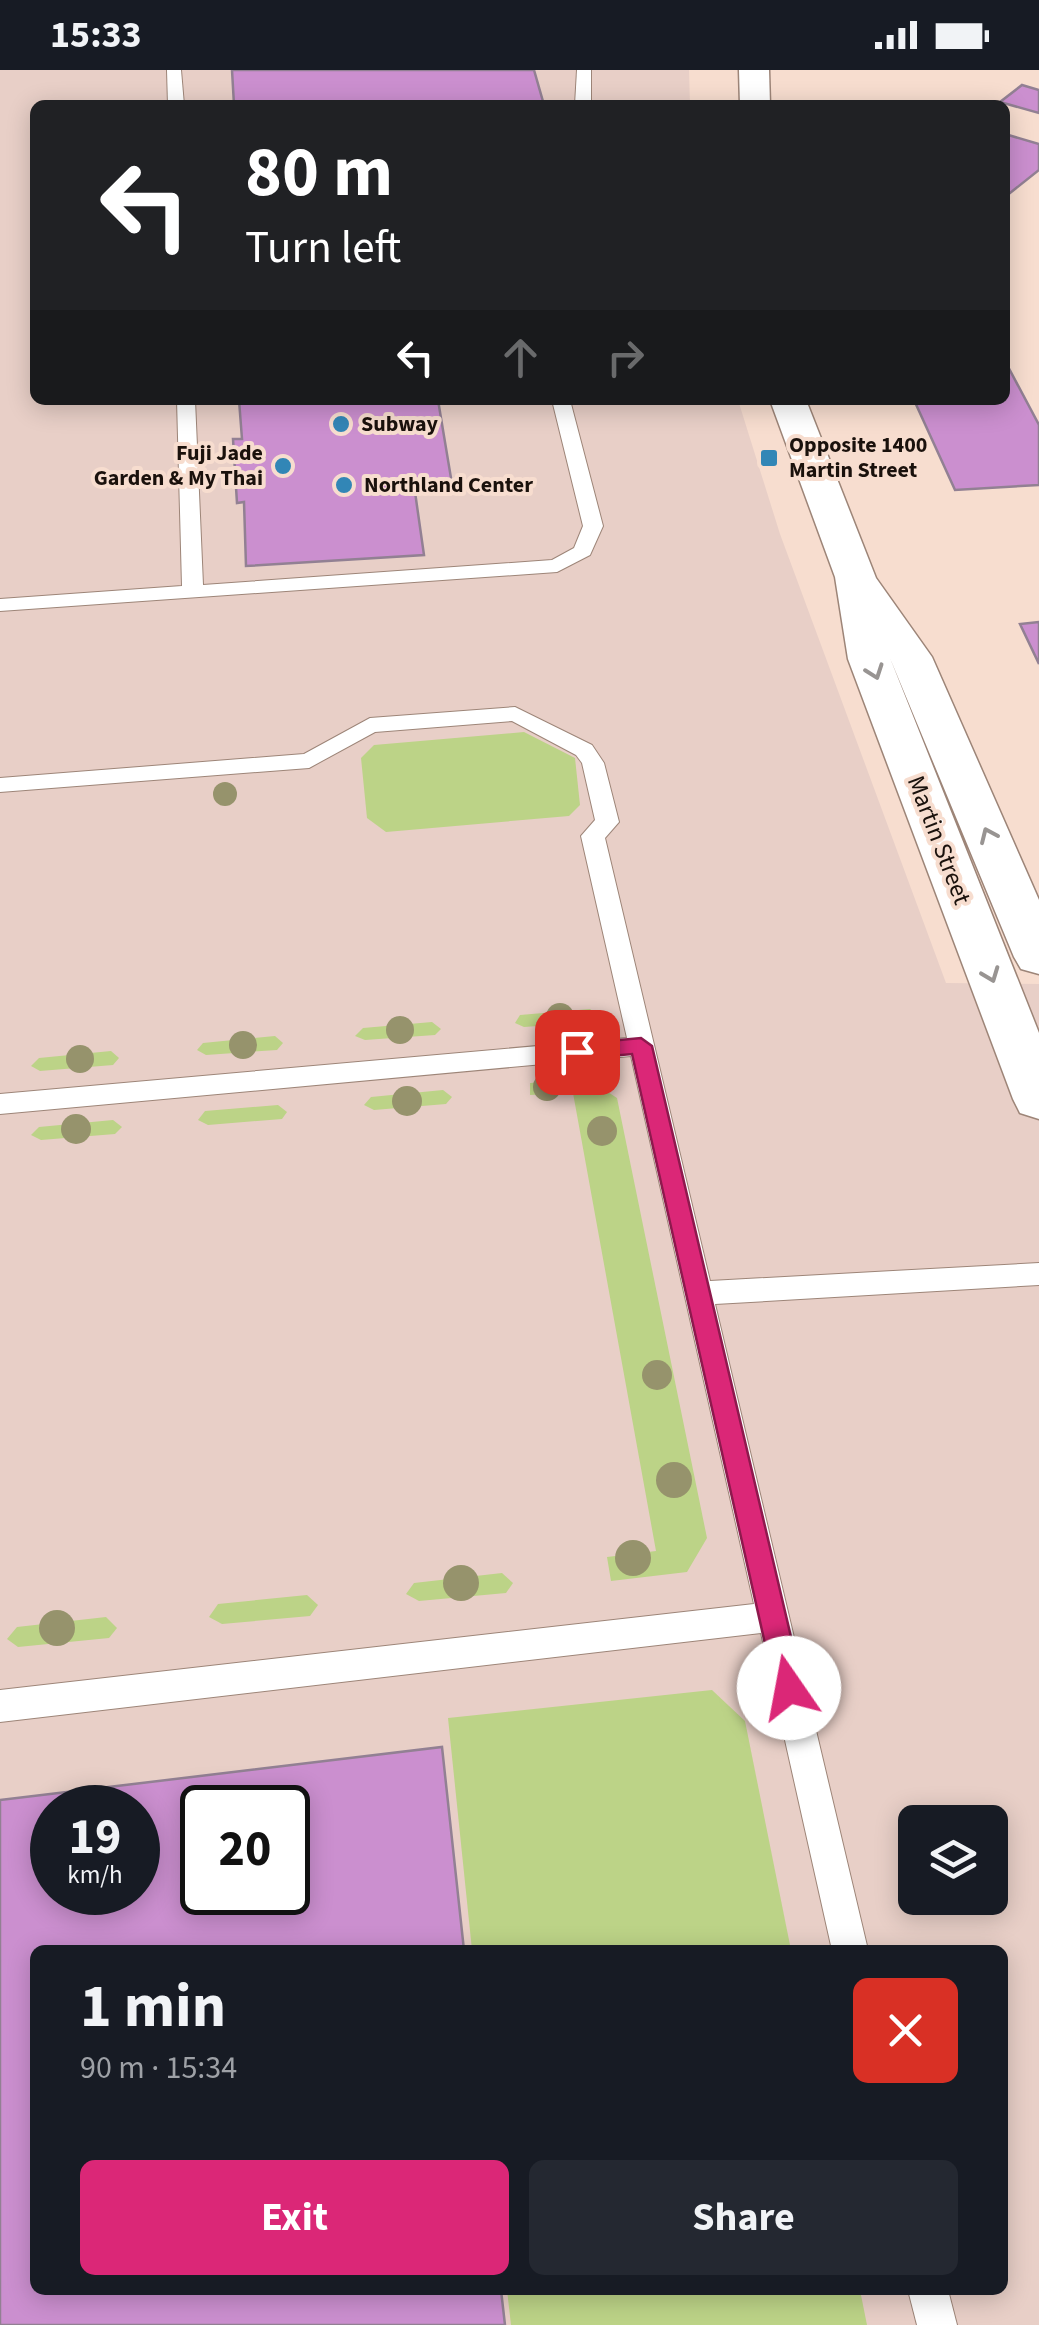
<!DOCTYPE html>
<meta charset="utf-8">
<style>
:root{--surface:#171b24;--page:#242831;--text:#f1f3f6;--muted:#9ea1a6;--accent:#db2777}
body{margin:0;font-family:"Source Sans 3",sans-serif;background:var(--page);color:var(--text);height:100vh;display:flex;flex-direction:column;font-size:38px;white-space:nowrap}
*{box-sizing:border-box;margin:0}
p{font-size:32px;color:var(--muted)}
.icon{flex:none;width:55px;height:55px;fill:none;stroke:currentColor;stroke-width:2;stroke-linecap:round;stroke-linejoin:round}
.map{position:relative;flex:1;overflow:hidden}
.details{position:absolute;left:30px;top:1875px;width:978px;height:350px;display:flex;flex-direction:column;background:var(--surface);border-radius:15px;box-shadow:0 5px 25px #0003}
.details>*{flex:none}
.guide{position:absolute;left:30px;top:30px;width:980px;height:305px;border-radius:15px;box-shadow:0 5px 25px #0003;background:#202124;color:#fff;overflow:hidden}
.fabs{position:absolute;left:898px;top:1735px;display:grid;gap:20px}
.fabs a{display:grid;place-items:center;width:110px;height:110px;border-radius:15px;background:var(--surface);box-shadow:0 5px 25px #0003;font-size:50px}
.speed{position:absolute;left:30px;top:1715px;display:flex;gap:20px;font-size:50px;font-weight:700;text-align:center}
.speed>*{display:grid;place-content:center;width:130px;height:130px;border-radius:50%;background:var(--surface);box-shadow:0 5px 25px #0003;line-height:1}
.speed small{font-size:25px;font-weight:400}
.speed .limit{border:5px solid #111;border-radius:15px;background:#fff;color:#111}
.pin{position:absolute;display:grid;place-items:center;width:85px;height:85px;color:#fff;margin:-42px;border-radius:20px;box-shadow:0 5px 15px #0006}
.me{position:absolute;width:110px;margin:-55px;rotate:348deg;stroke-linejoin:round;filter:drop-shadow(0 0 8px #0008)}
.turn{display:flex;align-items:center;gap:35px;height:210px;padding:0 50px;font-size:45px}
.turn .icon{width:130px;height:130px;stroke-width:2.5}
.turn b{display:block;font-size:70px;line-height:85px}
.lanes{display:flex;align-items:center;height:95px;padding:0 50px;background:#0003;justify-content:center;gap:50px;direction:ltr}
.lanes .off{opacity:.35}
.round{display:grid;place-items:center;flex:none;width:105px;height:105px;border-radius:15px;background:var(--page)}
.head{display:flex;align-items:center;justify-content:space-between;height:170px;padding:0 50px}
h1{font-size:60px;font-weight:700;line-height:75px}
.cta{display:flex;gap:20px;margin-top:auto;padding:20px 50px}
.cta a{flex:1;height:115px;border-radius:15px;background:var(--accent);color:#fff;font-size:40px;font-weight:700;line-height:115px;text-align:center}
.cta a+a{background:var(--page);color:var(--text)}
.status{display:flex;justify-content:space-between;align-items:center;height:70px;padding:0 50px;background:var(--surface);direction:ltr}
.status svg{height:28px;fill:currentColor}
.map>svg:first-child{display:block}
.commercial{fill:#e8cfc7;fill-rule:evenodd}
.green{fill:#bcd387}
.building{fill:#cb8fcf;stroke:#928093;stroke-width:2.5;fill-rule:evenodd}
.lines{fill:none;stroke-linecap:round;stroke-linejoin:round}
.service-casing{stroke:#9d8578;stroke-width:2}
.tertiary-casing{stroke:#9d8578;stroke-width:3}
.service{fill:#fff;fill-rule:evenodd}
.tertiary{fill:#fff;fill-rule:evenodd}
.tree{fill:#96936c}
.oneway{stroke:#989492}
.route{fill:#db2777;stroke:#8e194d;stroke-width:2.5}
.poi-dot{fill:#3286b6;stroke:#f7ddcf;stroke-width:4}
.labels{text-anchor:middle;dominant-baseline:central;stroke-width:8;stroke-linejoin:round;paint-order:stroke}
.far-poi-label{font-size:22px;font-weight:bold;fill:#1a110c;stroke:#f7ddcf;text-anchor:start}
.street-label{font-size:25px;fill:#1a110c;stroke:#f7ddcf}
</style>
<div class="status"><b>15:33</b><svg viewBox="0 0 49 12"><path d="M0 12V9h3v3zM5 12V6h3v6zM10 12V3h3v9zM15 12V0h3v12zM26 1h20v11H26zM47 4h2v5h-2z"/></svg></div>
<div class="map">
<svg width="1039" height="2255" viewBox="0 0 1039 2255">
<rect width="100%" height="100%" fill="#f7ddcf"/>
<path class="commercial" d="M0,0H689L690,35H35V330H738L780,464L946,913L1039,914V2255H0ZM52,1738H138V1822H52ZM202,1738H288V1822H202ZM915,1752H990V1828H915ZM35,1880H1002V2220H35Z"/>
<g class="green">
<polygon points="524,662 575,688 580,735 569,746 386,762 367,748 361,688 374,675"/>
<polygon points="590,939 599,946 594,952 524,957 515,953 520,945"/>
<polygon points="432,952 441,959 435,965 365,970 355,966 363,958"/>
<polygon points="275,966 283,973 277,980 206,985 197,980 203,973"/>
<polygon points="111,981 119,988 113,995 40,1001 31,996 39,988"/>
<polygon points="588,1009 617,1028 707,1468 687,1502 611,1511 607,1487 656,1481 573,1023 530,1025 530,1013"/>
<polygon points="443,1020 452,1027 446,1034 374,1040 364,1035 371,1027"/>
<polygon points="278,1035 287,1042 282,1049 208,1055 198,1050 205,1041"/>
<polygon points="113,1050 122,1057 115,1064 41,1070 31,1065 39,1057"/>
<polygon points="502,1503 513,1513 506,1523 419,1531 406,1524 414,1513"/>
<polygon points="307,1525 318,1535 310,1546 222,1554 209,1547 218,1534"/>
<polygon points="106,1547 117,1558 109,1568 18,1577 7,1569 17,1557"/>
<polygon points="712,1620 745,1651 791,1880 472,1880 448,1648"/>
<polygon points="507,2220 860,2220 867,2255 511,2255"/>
</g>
<g class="building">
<polygon points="232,0 534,0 544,35 234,35"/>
<polygon points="1022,15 1039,20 1039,43 1000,32"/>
<polygon points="1005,64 1039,74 1039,100 1005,127"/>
<polygon points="1005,291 1039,355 1039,415 955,420 914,330 1005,330"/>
<polygon points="239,330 438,330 453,420 415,422 424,485 246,496 244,432 237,433 233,369 242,369"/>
<polygon points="1039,552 1039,594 1020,554"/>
<path d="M442,1677L464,1880H35V2220H501L505,2255H0V1730ZM52,1738H138V1822H52ZM202,1738H288V1822H202Z"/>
</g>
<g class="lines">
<defs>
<g id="service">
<polygon points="167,0 181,0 184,35 168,35"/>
<polygon points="577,0 591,0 591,35 575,35"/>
<polygon points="177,330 195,330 203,515 552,490 574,478 583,456 552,330 570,330 603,456 590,485 557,502 0,541 0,529 182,516"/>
<polygon points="515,637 592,675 604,693 619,752 605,768 710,1211 1039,1193 1039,1215 715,1234 868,1880 832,1880 761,1563 0,1652 0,1620 754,1534 631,986 0,1044 0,1024 627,968 581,766 595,750 582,693 576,685 512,651 375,662 309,698 0,722 0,708 304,684 370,648"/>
<polygon points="908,2220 948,2220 957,2255 917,2255"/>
</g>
<g id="tertiary">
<polygon points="739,0 769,0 770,35 740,35"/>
<polygon points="770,330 806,330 876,508 932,587 1039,830 1039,904 1021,899 1014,887 890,588 1039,963 1039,1049 1020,1043 1013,1029 848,589 835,507"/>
</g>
</defs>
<use href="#service" class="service-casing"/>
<use href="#tertiary" class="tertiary-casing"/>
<use href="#service" class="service"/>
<use href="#tertiary" class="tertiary"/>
</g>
<g class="tree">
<circle cx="225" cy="724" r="12"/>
<circle cx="560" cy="947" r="14"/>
<circle cx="400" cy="960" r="14"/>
<circle cx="243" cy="975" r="14"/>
<circle cx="80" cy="989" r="14"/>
<circle cx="547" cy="1017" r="14"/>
<circle cx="407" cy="1031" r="15"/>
<circle cx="76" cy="1059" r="15"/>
<circle cx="602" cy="1061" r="15"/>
<circle cx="657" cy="1305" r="15"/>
<circle cx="674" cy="1410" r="18"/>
<circle cx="633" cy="1488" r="18"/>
<circle cx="461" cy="1513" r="18"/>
<circle cx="57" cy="1558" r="18"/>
</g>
<defs><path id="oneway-chevron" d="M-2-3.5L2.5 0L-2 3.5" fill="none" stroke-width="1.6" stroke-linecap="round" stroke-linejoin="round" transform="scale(2.5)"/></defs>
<g class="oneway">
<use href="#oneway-chevron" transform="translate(875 602) rotate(70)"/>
<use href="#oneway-chevron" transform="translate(988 765) rotate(-114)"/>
<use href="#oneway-chevron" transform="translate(991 905) rotate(69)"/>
</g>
<polygon class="route" points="641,968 652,976 803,1618 799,1627 789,1630 779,1627 775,1618 632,984 577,989 566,982 577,974"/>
<g class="poi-dot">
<circle cx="341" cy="354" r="10"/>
<rect x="759" y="378" width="20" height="20" rx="5"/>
<circle cx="283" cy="396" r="10"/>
<circle cx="344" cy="415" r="10"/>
</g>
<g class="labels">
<g class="far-poi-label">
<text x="361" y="354">Subway</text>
<text x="789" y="375">Opposite 1400<tspan x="789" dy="25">Martin Street</tspan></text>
<text x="263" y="383" text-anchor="end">Fuji Jade<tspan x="263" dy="25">Garden &amp; My Thai</tspan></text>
<text x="364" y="415">Northland Center</text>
</g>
<g class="street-label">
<text transform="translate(939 770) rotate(69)">Martin Street</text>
</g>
</g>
</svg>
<div class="fabs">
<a><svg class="icon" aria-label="layers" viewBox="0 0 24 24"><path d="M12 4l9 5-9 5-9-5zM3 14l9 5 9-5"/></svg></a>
</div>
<div class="speed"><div>19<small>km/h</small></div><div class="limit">20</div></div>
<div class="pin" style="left:577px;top:982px;background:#d93025"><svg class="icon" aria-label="arrive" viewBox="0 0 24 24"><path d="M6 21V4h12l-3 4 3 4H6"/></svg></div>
<svg class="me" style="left:789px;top:1618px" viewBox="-20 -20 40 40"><circle r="19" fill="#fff"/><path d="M0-13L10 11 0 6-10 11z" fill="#db2777"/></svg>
<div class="guide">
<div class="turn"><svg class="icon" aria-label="left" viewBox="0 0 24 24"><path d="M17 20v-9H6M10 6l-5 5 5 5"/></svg><div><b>80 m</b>Turn left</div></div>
<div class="lanes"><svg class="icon" aria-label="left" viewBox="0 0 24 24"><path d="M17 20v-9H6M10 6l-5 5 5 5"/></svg><svg class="icon off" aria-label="ahead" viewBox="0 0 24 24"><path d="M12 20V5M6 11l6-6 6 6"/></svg><svg class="icon off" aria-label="right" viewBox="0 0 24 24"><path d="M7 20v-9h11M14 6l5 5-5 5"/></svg></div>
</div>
<section class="details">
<div class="head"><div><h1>1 min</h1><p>90 m · 15:34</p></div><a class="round" style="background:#d93025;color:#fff"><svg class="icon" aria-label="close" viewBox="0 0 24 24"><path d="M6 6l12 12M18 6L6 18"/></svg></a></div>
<div class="cta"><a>Exit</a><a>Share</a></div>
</section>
</div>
